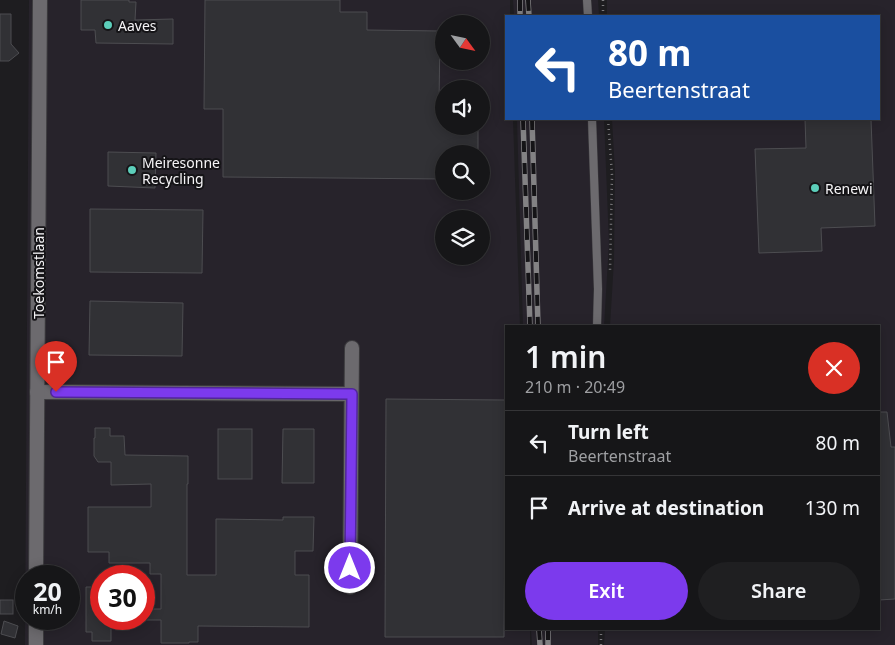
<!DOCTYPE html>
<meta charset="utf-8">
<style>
:root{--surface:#161618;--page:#1f1f21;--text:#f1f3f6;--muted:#9e9fa2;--line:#353537;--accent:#7c3aed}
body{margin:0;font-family:"Noto Sans",sans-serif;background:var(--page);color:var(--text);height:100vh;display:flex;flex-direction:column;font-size:19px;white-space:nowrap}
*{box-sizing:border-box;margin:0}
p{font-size:16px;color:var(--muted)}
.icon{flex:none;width:28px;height:28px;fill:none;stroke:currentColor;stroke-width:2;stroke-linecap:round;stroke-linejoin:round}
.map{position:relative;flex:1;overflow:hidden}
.side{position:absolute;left:505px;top:325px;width:375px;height:305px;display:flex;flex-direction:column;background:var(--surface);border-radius:0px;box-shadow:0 2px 12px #0003,0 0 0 1px var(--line)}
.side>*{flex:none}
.hud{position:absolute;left:505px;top:15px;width:375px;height:105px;border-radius:0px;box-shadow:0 2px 12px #0003,0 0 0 1px var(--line);background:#1a4fa0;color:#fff;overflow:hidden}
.needle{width:32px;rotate:123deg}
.buttons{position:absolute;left:435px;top:15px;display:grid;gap:10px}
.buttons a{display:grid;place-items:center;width:55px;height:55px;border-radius:50%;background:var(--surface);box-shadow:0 2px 12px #0003,0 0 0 1px var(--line);font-size:25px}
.speed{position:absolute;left:15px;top:565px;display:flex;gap:10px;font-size:25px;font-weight:700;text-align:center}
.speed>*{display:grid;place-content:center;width:65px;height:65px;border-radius:50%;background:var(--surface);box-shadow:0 2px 12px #0003,0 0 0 1px var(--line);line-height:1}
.speed small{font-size:12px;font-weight:400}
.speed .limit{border:8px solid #d22;background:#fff;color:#111}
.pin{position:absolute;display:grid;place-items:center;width:42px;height:42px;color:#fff;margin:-51px -21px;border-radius:50% 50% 50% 0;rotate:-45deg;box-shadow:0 0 5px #0007}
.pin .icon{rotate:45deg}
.me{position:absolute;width:55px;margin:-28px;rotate:0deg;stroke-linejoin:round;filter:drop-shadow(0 0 4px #0008)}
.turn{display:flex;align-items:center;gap:18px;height:105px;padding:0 20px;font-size:22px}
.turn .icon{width:65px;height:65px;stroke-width:2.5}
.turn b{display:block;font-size:35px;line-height:42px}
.round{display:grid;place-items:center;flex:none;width:52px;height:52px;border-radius:26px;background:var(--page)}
.headline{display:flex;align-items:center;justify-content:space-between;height:85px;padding:0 20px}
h1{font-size:30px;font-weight:600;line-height:38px}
.primary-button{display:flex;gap:10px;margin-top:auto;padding:10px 20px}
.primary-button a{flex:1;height:58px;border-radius:30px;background:var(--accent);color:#fff;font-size:20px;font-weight:600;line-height:58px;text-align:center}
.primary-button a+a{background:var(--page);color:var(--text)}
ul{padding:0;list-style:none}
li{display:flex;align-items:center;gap:15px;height:65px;padding:0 20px;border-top:1px solid var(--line)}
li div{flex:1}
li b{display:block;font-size:19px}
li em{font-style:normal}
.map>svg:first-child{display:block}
.built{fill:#27232b;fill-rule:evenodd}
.building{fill:#313135;stroke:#4d4d51}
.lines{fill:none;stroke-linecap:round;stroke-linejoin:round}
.service-casing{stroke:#3c3b3e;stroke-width:9}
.minor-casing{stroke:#3c3b3e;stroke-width:16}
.path{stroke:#7d7c7f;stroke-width:2.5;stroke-dasharray:1 4;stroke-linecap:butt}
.service{stroke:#6c6a6e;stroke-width:8}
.minor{stroke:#6c6a6e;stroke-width:14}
.rail-casing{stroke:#838284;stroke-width:5.5}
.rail{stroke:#151417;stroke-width:4;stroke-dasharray:11;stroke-linecap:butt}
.route-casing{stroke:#51269a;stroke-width:12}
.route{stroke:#7c3aed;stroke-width:9}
.poi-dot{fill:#5cceba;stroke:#151417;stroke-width:2}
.labels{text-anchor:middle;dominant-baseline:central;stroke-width:4;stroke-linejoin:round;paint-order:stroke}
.poi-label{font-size:14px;fill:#f5f4f6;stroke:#151417;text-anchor:start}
.street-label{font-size:14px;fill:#f5f4f6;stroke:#151417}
</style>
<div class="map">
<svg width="895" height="645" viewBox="0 0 895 645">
<rect width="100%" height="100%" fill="#1e1d20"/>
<g class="built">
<path d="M29,0H510V16H506V119H513L520,326H506V629H530V645H25ZM444,24H481V61H444ZM444,89H481V126H444ZM444,154H481V191H444ZM444,219H481V256H444ZM26,576H69V619H26ZM101,576H144V619H101Z"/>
<polygon points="513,0 598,0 599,16 514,16"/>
<polygon points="607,0 895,0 895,645 604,645 605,629 879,629 879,326 610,326 614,260 615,172 612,119 879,119 879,16 607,16"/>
<polygon points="517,119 604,119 609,243 604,326 523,326"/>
<polygon points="531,629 598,629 598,645 532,645"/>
</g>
<g class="building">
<polygon points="81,0 129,0 129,2 136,2 135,20 173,19 173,44 96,43 95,30 81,30"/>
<polygon points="205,0 340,0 340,12 367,12 367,30 440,31 439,104 444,104 444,126 478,126 478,154 444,154 444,179 223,177 223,109 204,109"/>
<polygon points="0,14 11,14 11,44 19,53 9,61 0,61"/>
<polygon points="805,119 871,119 875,226 821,228 822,251 759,253 755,149 806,148"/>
<polygon points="108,152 156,153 155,188 108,186"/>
<polygon points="90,209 203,210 202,273 90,272"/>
<polygon points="90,301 183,303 182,356 89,355"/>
<polygon points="386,399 506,400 504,637 385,637"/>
<polygon points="879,412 887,412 891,447 895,447 895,599 879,600"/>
<polygon points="95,428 110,428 110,436 124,436 125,455 188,456 188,484 187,484 187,575 216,575 216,519 283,520 283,517 314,517 313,551 295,551 295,575 309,575 309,627 198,626 198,642 189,642 189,643 161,643 161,620 144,620 144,609 161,609 161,574 150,574 150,563 109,563 109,552 88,552 88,507 151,507 151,484 111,485 111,462 98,462 94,456 94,438 95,438"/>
<rect x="218" y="429" width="34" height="50"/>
<polygon points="283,429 314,429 314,483 282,483"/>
<polygon points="86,587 101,587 101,619 111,619 111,641 92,641 92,632 86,632"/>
<rect x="0" y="600" width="13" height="14"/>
<polygon points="4,621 18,626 15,638 1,634"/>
</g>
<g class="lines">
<defs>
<g id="service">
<polyline points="587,0 588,16"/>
<polyline points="592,119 598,289 597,326"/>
</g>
<g id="minor">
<polyline points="37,392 351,394"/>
<polyline points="36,576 40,0"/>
<polyline points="350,587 352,348"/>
<polyline points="36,645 36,619"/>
</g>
</defs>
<use href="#service" class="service-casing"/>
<use href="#minor" class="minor-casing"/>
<g class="path">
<polyline points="603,0 603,16"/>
<polyline points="608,119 612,175 610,272"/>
<polyline points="601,645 601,629"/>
</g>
<use href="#service" class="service"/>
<use href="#minor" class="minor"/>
<defs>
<g id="rail">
<polyline points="520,0 520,16"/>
<polyline points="528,0 529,16"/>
<polyline points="523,119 530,326"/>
<polyline points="532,119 538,326"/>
<polyline points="539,629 540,645"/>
<polyline points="548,629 548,645"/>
</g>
</defs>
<use href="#rail" class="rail-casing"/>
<use href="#rail" class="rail"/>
</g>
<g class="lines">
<defs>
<polyline id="route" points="56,392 352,394 350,568"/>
</defs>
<use href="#route" class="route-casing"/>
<use href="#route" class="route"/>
</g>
<g class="poi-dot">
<circle cx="108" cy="25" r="5"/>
<circle cx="132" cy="170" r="5"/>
<circle cx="815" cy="188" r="5"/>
</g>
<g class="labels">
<g class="poi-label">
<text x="118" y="25">Aaves</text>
<text x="142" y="162">Meiresonne<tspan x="142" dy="16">Recycling</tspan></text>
<text x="825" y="188">Renewi</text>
</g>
<g class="street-label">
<text transform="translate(38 273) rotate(-90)">Toekomstlaan</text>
</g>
</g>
</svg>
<div class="buttons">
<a><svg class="needle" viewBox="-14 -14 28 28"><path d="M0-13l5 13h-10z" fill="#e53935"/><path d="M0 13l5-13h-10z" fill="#9e9fa2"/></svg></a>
<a><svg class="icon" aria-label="sound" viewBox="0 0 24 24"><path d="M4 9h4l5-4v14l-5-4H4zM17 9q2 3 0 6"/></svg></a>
<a><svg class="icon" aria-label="search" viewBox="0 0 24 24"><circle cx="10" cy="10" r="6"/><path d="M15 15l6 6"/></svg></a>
<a><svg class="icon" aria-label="layers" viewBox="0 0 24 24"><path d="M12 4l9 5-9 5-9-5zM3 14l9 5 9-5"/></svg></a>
</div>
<div class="speed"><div>20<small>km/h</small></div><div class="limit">30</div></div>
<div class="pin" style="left:56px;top:392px;background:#d93025"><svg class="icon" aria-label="arrive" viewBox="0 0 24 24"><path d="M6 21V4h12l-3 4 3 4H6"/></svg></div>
<svg class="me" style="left:350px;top:568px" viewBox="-20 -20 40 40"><circle r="17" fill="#7c3aed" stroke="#fff" stroke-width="3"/><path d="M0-11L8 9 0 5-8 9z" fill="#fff"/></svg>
<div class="hud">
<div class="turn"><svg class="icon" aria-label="left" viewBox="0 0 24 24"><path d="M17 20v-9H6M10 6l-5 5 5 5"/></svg><div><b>80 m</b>Beertenstraat</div></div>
</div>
<section class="side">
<div class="headline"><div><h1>1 min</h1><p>210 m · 20:49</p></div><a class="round" style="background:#d93025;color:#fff"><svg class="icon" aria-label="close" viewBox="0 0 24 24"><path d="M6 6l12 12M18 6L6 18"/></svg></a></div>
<ul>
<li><svg class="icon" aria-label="left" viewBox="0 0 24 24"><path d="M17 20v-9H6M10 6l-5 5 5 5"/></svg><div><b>Turn left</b><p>Beertenstraat</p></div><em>80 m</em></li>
<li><svg class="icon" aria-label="arrive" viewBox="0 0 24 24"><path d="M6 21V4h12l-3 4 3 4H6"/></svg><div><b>Arrive at destination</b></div><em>130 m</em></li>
</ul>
<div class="primary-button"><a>Exit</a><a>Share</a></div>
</section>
</div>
